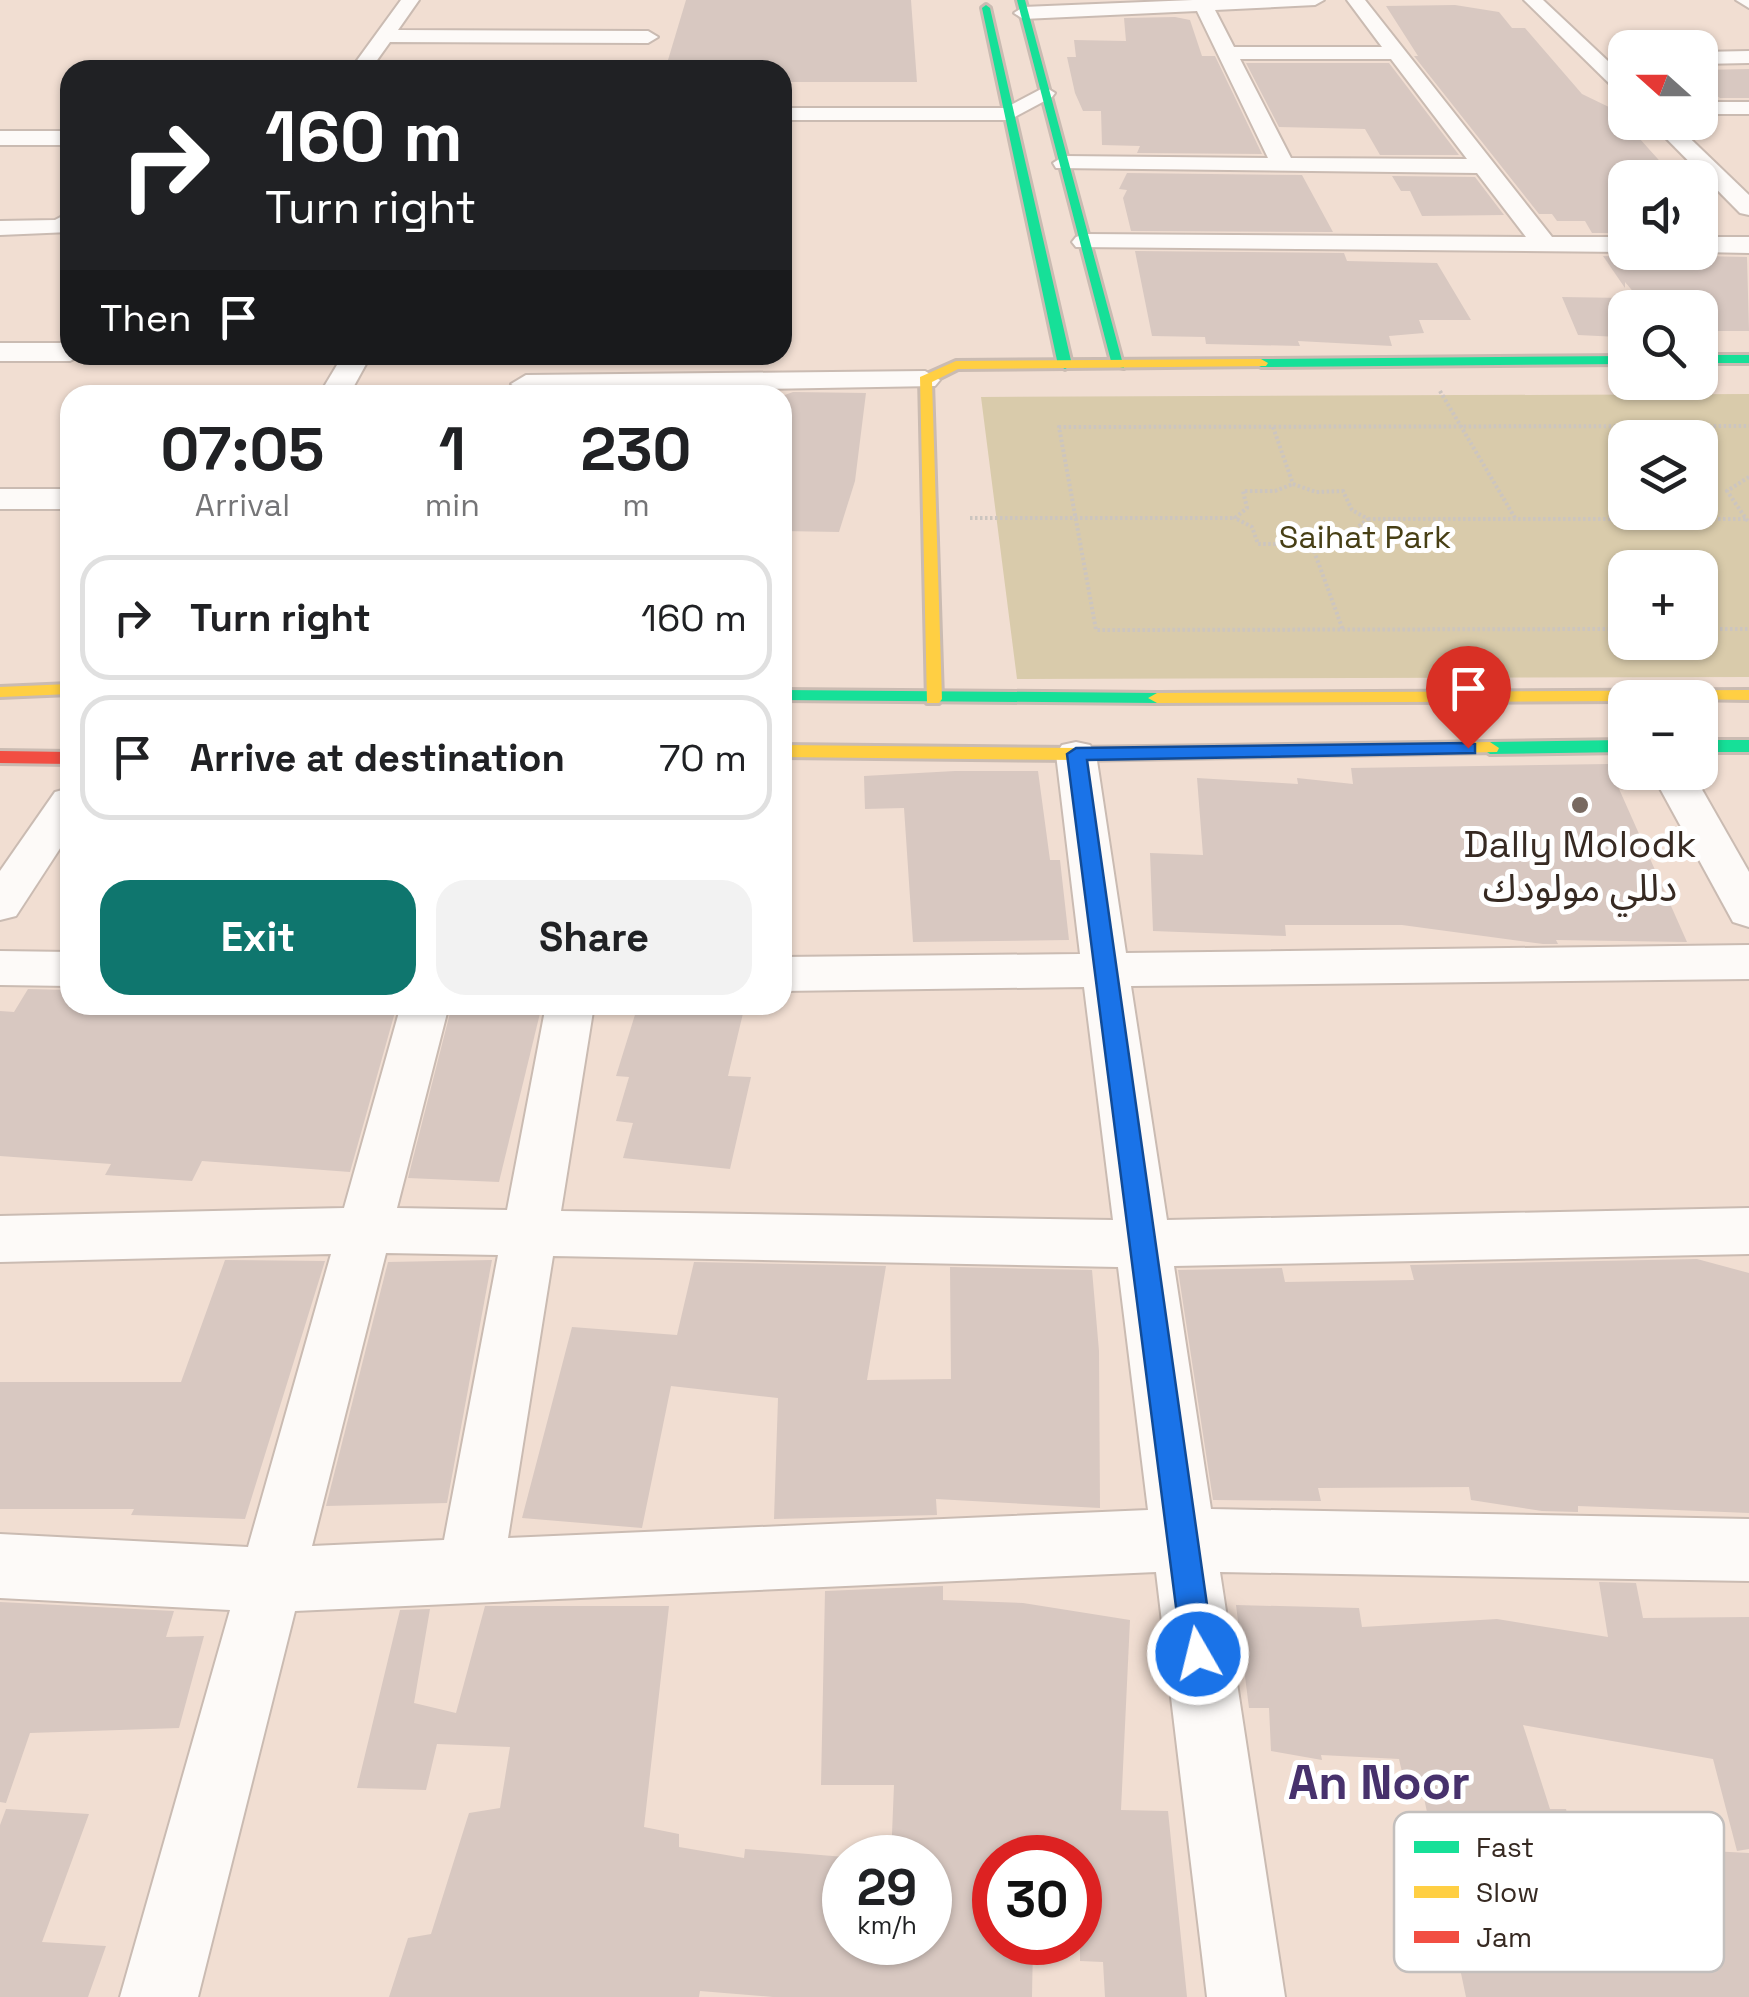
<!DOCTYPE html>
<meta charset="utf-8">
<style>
:root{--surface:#fff;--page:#f2f2f2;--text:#202124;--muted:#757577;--line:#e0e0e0;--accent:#0f766e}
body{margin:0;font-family:"Space Grotesk","Noto Sans Arabic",sans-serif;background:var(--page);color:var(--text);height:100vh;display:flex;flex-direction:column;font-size:38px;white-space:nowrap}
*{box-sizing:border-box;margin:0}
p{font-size:32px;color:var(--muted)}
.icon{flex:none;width:55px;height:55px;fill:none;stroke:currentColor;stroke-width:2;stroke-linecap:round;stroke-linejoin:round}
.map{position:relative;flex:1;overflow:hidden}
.side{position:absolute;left:60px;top:385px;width:732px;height:630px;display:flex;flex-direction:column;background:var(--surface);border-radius:30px;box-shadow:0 2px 8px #0004}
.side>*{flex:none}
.banner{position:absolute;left:60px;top:60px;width:732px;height:305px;border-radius:30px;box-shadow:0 2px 8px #0004;background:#202124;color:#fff;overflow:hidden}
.needle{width:65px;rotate:291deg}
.controls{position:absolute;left:1608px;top:30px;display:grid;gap:20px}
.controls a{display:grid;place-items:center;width:110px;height:110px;border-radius:20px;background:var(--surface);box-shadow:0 2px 8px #0004;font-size:50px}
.speed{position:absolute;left:822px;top:1835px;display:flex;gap:20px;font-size:50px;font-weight:700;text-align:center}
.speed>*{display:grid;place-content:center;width:130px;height:130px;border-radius:50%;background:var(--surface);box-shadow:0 2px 8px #0004;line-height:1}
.speed small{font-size:25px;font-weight:400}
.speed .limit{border:15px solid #d22;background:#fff;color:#111}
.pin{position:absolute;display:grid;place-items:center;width:85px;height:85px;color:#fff;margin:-102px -42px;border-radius:50% 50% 50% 0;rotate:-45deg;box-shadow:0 0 10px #0007}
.pin .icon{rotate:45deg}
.me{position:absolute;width:110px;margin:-55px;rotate:352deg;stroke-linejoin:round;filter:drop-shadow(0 0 8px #0008)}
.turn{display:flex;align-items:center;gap:35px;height:210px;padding:0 40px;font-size:45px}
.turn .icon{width:130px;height:130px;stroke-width:2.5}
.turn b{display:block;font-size:70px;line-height:85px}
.then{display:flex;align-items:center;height:95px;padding:0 40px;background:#0003;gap:20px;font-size:38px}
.eta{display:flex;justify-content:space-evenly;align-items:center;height:170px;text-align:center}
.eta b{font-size:60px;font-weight:600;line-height:70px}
.button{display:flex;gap:20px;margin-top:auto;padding:20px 40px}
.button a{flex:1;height:115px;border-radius:30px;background:var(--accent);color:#fff;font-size:40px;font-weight:600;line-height:115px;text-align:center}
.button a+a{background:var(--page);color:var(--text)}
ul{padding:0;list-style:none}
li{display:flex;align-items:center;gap:30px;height:125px;margin:0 20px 15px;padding:0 20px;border:5px solid var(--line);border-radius:30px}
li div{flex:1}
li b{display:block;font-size:38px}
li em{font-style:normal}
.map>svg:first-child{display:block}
.green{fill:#d9cbab;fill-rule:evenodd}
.building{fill:#d8c8c1}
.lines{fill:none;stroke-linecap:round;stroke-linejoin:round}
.street-casing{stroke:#cabbb2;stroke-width:4}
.fast-casing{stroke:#cabbb2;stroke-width:6}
.slow-casing{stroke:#cabbb2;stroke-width:6}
.jam-casing{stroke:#cabbb2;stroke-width:6}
.path{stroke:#ccc5c0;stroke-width:4;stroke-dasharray:2.5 2.5;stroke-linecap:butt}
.street{fill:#fdfaf8;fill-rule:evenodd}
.fast{fill:#16e098;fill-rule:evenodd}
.slow{fill:#ffcf43;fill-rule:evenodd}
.jam{fill:#f24e42;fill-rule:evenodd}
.route{fill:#1a73e8;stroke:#114b97;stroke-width:2.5}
.poi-dot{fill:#786960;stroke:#fff;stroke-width:4}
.labels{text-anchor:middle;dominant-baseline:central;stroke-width:10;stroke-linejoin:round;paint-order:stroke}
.far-park-label{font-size:32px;fill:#473f15;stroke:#fff}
.poi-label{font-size:38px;fill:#372a22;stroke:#fff}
.near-neighbourhood-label{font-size:48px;font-weight:bold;fill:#47316c;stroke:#fff}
.key{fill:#fff;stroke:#c3bfbd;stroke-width:2.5}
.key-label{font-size:28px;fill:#372a22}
</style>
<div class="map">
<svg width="1749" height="1997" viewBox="0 0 1749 1997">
<rect width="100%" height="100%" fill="#f1ded2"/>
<path class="green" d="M1749,394V677L1017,679L981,397ZM1625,438H1700V512H1625ZM1625,568H1700V642H1625Z"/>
<g class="building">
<polygon points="686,0 911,0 917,82 782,82 782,70 665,70"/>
<polygon points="1455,5 1499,12 1512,28 1525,28 1582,94 1613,109 1675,178 1625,178 1625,233 1592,233 1585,221 1557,221 1552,214 1539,214 1414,56 1418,56 1386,6"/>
<polygon points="1175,17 1190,20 1202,56 1215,56 1262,154 1137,153 1140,146 1102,145 1101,111 1083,111 1075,93 1067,57 1076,57 1074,40 1126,41 1124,18"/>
<polygon points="1246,63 1389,63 1459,155 1380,155 1365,129 1279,127"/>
<polygon points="1749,69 1749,98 1720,98 1700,84 1700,70"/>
<polygon points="1127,173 1302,175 1333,232 1131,231 1123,198 1127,190 1119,189"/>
<polygon points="1392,176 1475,177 1504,215 1422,216 1410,191 1401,191"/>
<polygon points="1135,251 1344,253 1347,261 1437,263 1471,320 1419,320 1424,333 1389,336 1392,346 1298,341 1300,346 1206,344 1205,337 1152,336"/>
<polygon points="1603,256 1700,260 1700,256 1747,257 1749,331 1700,331 1700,308 1647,308 1625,282 1625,288"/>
<polygon points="1562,297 1625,298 1625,331 1616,331 1619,337 1578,335"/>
<polygon points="793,392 866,393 855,481 839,532 782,531 782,396"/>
<polygon points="1608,764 1687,942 1556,940 1558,944 1543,944 1402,925 1285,925 1286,936 1153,931 1150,853 1203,855 1197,778 1298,784 1297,778 1353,784 1351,768"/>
<polygon points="955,771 1038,771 1050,860 1060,860 1069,940 913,942 904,808 865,809 864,776"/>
<polygon points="28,989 70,990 70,1005 397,1005 350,1172 202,1161 192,1181 105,1175 111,1164 0,1156 0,1011 14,1012"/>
<polygon points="452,1005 542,1005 499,1182 408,1178"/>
<polygon points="638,1005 745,1005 728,1076 751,1077 730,1169 623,1158 633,1123 616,1121 629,1077 616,1076"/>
<polygon points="1697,1259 1749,1273 1749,1513 1578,1506 1578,1512 1542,1511 1471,1500 1469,1487 1318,1488 1321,1501 1213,1500 1178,1270 1282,1268 1285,1282 1414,1280 1410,1265"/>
<polygon points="225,1260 325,1261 245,1519 131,1515 134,1509 0,1509 0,1382 181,1382"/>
<polygon points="492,1260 447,1503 326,1506 388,1262"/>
<polygon points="694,1262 886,1266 867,1380 951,1379 950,1267 1092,1270 1099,1351 1100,1508 936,1499 937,1515 774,1519 778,1398 671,1386 642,1528 522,1518 572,1327 677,1335"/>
<polygon points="1599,1582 1636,1583 1643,1618 1749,1617 1749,1849 1737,1851 1713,1759 1523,1725 1550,1809 1566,1809 1575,1844 1749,1853 1749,1997 1466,1997 1424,1798 1408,1798 1399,1759 1321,1755 1322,1760 1271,1751 1269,1708 1249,1708 1236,1605 1359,1608 1362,1627 1497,1619 1608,1637"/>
<polygon points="943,1586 943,1600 1023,1603 1130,1620 1121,1810 1168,1811 1187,1997 1105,1997 1103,1962 1080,1961 1080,1858 995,1858 995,1942 1033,1942 1032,1997 773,1997 700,1991 699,1997 389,1997 408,1938 431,1934 469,1813 500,1808 510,1747 437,1744 426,1790 357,1788 400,1610 430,1609 414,1703 456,1713 485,1606 669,1606 644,1827 679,1834 679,1847 744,1858 745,1849 845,1857 845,1942 930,1942 930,1858 891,1858 894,1785 821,1785 825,1591"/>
<polygon points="0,1602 174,1611 166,1637 204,1636 179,1728 30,1733 6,1803 0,1802"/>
<polygon points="6,1809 89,1814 42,1942 106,1946 88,1997 0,1997 0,1825"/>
</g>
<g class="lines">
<defs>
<g id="street">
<polygon points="401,0 419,0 398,30 648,31 658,37 648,43 390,42 370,70 350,70"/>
<path d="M1193,0H1324L1315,5L1215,10L1234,47H1382L1347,0H1365L1552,237H1625V252L1076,247L1072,242L1076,237L1085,234L1526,237L1477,173L1056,168L1053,163L1064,156L1268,158L1197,11L1023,19L1014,13L1023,7ZM1240,59H1391L1467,159L1291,158Z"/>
<polygon points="1524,0 1543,0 1625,77 1625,94 1618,92"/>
<polygon points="1736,0 1749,0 1749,8"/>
<polygon points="1749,51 1749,63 1700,64 1700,52"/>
<polygon points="1045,87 1055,93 1052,97 1009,120 782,120 782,108 1005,108"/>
<rect x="1700" y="102" width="49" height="12"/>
<polygon points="1650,122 1673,122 1749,195 1749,215 1740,213"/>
<rect x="0" y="131" width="70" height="14"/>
<polygon points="70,212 70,232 0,235 0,221 55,220"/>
<polygon points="1700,237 1749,237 1749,253 1700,252"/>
<polygon points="0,343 70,343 70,355 82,355 70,361 0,361"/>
<polygon points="343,355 371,355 349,395 319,395"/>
<polygon points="925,371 940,380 935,386 526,393 511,384 526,375"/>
<rect x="0" y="489" width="70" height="20"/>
<path d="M1076,742L1090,745L1096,754L1126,953L1749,945V979L1131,986L1167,1220L1749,1208V1254L1174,1266L1211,1509L1749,1519V1581L1220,1572L1285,1997H1207L1156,1572L295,1611L198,1997H120L230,1610L0,1598V1534L248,1547L331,1254L0,1262V1216L344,1208L401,1005H449L397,1208L507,1210L546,1005H594L561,1211L1113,1220L1084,987L782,991V957L1080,954L1056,754L1062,745ZM386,1253L498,1255L444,1540L312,1546ZM553,1256L1118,1267L1148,1510L508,1538Z"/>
<polygon points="1651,772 1692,772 1749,872 1749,927 1733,922"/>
<polygon points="70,788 70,833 16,916 0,920 0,871 55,792"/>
<polygon points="0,951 70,952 70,986 0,985"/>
</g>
<g id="fast">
<polygon points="1017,0 1025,0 1124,368 1112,365"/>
<polygon points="986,5 990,8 1072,365 1065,369 1058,365 982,8"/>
<rect x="1700" y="355" width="49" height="8"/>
<polygon points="1625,356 1625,364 1261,367 1254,363 1261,359"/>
<polygon points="782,690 1157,693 1166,698 1157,703 782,700"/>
<polygon points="1625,740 1625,752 1490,754 1481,748 1490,742"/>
<rect x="1700" y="740" width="49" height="12"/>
</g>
<g id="slow">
<polygon points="1261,359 1268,363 1266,366 958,369 932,382 942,699 939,703 927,703 920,377 956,361"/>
<polygon points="70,684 70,694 0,697 0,687"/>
<polygon points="1749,690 1749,700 1625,698 1625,701 1157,703 1148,698 1157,693"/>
<polygon points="1490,742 1499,748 1497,752 1076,760 782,757 782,745 1076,748"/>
</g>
<polygon id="jam" points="0,751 70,752 70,764 0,763"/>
</defs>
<use href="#street" class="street-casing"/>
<use href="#fast" class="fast-casing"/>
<use href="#slow" class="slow-casing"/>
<use href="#jam" class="jam-casing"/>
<g class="path">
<polyline points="1440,391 1515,518"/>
<polyline points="1273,427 1293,484"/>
<polyline points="1749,477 1727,491 1749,523"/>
<polygon points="1293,484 1316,492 1343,491 1352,510 1368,519 1358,527 1363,542 1331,542 1314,551 1293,544 1258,544 1252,527 1235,518 1247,508 1243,491 1275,491"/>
<polyline points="970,518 1235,518"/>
<polyline points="1368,519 1746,519"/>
<polyline points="1314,551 1343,630"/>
<polyline points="1625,629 1096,630 1059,427 1749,426"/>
<polyline points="1700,629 1749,629"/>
</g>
<use href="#street" class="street"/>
<use href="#fast" class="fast"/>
<use href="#slow" class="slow"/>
<use href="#jam" class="jam"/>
</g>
<polygon class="route" points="1468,743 1475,744 1475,753 1087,760 1214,1654 1209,1666 1198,1671 1187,1666 1182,1654 1067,754 1076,748"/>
<circle class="poi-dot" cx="1580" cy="805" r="10"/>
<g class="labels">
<g class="far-park-label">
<text x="1365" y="537">Saihat Park</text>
</g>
<g class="poi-label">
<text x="1580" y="844">Dally Molodk<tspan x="1580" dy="44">دللي مولودك</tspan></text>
</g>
<g class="near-neighbourhood-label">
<text x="1379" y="1782">An Noor</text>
</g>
</g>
<rect x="1394" y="1812" width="330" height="160" rx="15" class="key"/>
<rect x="1414" y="1841" width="45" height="12" fill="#16e098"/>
<rect x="1414" y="1886" width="45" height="12" fill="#ffcf43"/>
<rect x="1414" y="1931" width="45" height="12" fill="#f24e42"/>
<g class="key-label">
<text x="1476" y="1857">Fast</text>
<text x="1476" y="1902">Slow</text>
<text x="1476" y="1947">Jam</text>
</g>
</svg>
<div class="controls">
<a><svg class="needle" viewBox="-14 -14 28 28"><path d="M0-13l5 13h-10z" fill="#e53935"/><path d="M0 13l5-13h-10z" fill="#757577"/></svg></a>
<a><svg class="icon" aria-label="sound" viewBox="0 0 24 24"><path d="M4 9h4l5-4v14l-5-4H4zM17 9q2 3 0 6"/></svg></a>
<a><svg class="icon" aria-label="search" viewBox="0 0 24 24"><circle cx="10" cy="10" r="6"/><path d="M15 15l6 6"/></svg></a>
<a><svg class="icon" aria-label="layers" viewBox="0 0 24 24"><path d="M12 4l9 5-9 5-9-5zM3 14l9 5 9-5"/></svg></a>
<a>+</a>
<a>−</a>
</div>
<div class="speed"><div>29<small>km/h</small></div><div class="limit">30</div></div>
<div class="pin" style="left:1468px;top:748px;background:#d93025"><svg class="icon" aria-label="arrive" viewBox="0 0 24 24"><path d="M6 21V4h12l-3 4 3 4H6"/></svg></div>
<svg class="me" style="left:1198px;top:1654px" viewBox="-20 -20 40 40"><circle r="17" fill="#1a73e8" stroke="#fff" stroke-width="3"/><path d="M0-11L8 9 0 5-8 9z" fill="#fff"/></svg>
<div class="banner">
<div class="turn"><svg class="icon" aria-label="right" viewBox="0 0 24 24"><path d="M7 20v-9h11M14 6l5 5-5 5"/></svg><div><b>160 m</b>Turn right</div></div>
<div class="then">Then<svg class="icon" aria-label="arrive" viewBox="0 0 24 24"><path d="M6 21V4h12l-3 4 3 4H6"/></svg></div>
</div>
<section class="side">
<div class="eta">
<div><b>07:05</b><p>Arrival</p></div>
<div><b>1</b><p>min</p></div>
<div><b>230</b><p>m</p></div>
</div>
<ul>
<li><svg class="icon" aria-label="right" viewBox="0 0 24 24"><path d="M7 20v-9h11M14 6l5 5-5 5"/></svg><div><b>Turn right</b></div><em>160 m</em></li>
<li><svg class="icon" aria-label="arrive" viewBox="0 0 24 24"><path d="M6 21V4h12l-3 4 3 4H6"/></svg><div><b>Arrive at destination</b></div><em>70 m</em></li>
</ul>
<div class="button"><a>Exit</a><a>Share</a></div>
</section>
</div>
